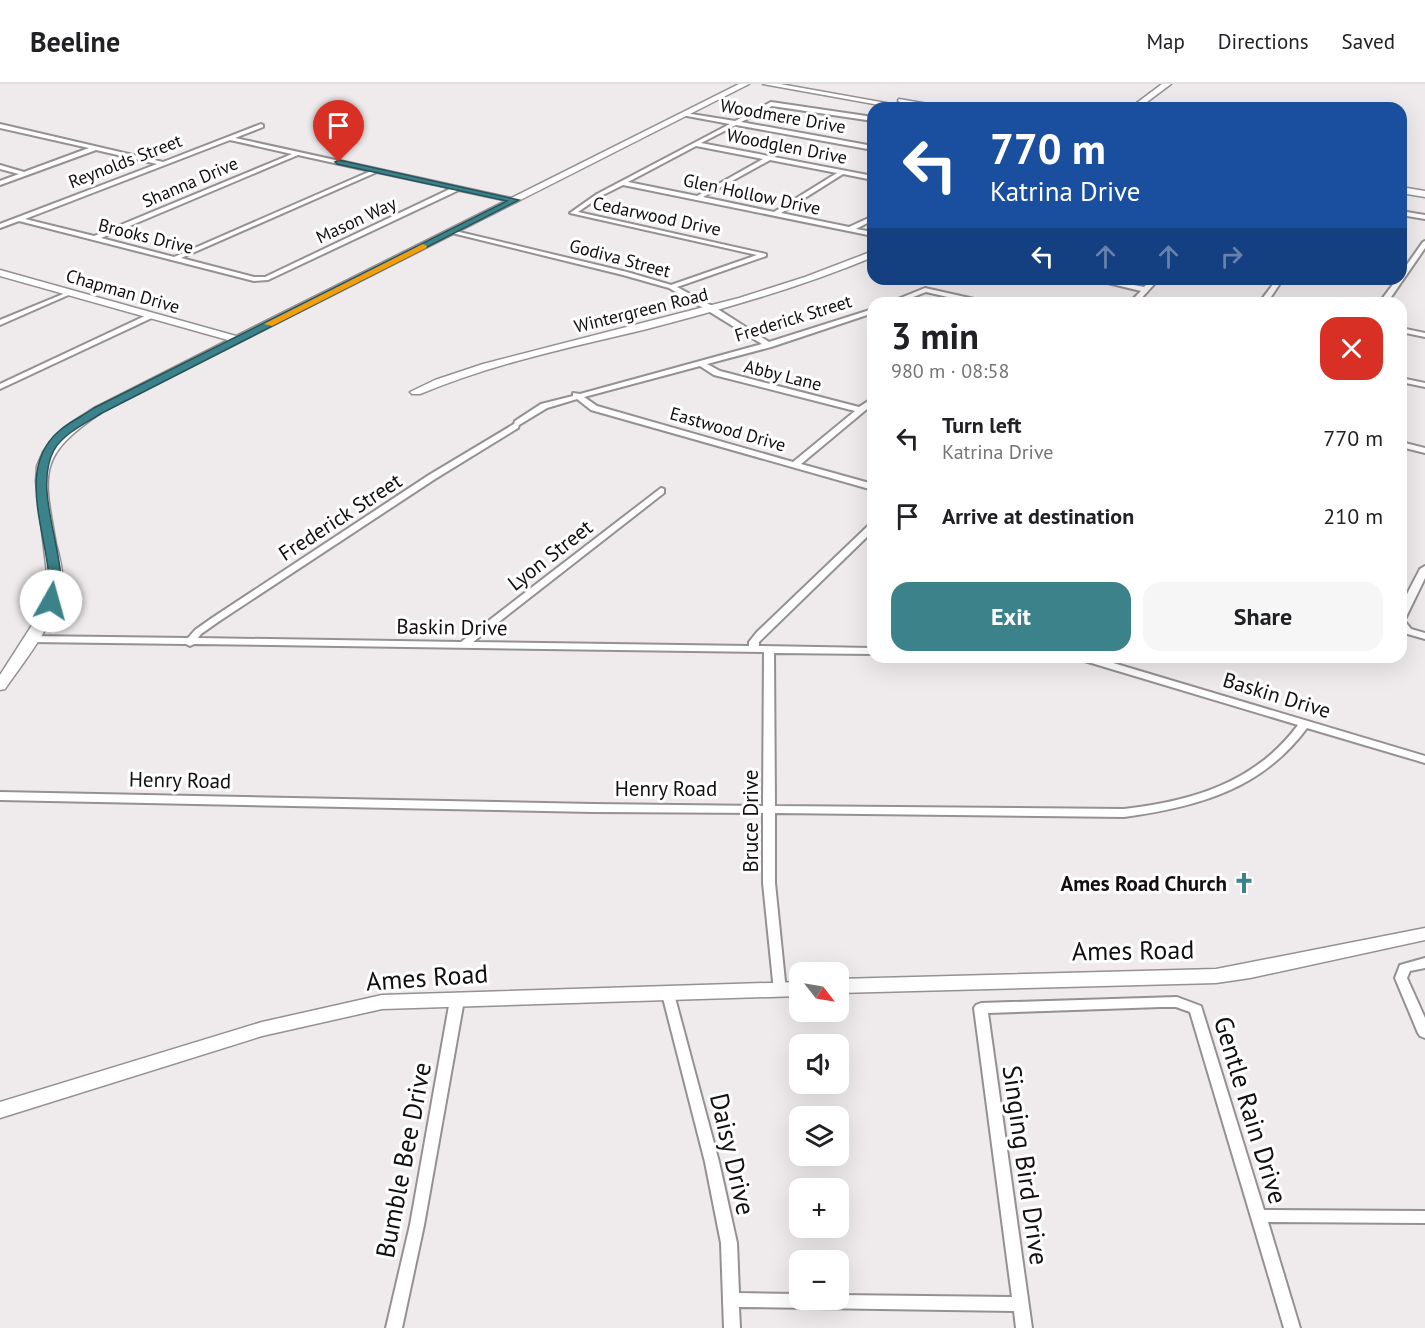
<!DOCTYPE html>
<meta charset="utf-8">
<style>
:root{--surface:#fff;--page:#f6f6f6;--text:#202124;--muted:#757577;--line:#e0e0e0;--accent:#3b828a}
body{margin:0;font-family:"PT Sans",sans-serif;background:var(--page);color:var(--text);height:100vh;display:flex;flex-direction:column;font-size:22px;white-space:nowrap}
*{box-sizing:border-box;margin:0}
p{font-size:20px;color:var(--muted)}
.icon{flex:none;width:33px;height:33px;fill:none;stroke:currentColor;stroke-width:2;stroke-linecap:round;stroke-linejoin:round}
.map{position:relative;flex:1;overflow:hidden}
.details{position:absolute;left:867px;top:213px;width:540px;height:366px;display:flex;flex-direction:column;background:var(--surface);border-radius:18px;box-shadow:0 6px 24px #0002}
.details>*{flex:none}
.banner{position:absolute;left:867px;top:18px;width:540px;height:183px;border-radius:18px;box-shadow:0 6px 24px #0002;background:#1a4fa0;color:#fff;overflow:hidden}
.needle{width:39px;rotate:121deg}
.buttons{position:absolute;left:789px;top:878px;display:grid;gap:12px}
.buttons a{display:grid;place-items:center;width:60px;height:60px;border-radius:12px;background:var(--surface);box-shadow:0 6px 24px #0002;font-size:30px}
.pin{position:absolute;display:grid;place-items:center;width:51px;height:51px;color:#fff;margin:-62px -26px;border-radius:50% 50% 50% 0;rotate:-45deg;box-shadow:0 0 6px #0007}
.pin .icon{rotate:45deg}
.me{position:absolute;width:66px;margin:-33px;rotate:7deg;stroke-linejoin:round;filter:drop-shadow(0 0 4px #0008)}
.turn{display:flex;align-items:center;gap:21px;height:126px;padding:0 24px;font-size:27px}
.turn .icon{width:78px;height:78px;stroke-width:2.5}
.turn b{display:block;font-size:42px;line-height:51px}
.lanes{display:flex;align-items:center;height:57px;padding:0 24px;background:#0003;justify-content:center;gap:30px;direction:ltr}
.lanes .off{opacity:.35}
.round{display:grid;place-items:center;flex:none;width:63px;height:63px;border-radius:18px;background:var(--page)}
.summary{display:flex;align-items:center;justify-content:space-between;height:102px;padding:0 24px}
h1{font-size:36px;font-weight:700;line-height:45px}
.button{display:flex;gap:12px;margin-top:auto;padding:12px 24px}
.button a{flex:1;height:69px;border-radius:18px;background:var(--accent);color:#fff;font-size:24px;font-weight:700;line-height:69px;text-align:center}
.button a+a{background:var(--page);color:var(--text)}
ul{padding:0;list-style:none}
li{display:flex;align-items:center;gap:18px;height:78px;padding:0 24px}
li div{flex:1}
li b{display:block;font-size:22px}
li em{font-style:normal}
header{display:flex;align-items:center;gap:36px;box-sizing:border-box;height:84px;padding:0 30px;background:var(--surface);border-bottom:2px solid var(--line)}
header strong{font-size:28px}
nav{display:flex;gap:33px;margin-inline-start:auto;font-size:21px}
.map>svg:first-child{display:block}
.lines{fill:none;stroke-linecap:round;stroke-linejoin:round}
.street-casing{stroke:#959092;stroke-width:4}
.secondary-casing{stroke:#959092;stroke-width:3}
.street{fill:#fff;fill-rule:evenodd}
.secondary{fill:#fff;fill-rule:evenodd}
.route{fill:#3b828a;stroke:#26545a;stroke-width:1.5}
.slow{fill:#f59e0b}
.labels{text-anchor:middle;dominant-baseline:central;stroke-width:6;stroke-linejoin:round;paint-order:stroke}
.far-street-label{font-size:18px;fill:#110f10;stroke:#fff}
.street-label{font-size:21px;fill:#110f10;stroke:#fff}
.poi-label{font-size:21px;font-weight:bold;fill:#110f10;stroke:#fff;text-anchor:end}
.near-street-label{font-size:26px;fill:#110f10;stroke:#fff}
</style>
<header>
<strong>Beeline</strong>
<nav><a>Map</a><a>Directions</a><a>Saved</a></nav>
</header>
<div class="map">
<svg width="1425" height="1244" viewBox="0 0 1425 1244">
<rect width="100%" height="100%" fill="#efebec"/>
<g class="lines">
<defs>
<g id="street">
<path d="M771,18L873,33V37L772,22L741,38L873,62V66L736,41L701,59L873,92V96L843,90L781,129L849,143L873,132V136L856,145L873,148V152L623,101L601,112L578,128L766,170V172L677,203L716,224L769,258L873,225V229L771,263L707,280L720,287L859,323L873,314V320L801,380L873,400V406L591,326L577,315L547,324L519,341L518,344L435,395L218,538L201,550L198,554L461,558L661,404L664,405V409L473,558L749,562V558L757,548L870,440L873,439V447L759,558V562L873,564V570L774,569L775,722L1124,725C1192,717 1255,699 1298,641L1078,575L1077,573H1093L1425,672V679L1307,644C1261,706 1197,723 1124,733L775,729V799L786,907L785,910L780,912L775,910L774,907L763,799V729L593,728L0,716V708L593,720L763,722L764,568L194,560L190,562L186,560L30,558L25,555L30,552L188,554L195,546L212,534L429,391L514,340L515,337L541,320L573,312V309L580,310L762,260L710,228L669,204L623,191L448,148L451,146L627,188L671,201L757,171L570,129L597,110L730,40L687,32L685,29L735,37ZM696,62L763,75L697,112L628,98ZM770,76L837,89L774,128L703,113ZM700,282L714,291L855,327L793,378L597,322L584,313Z"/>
<path d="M0,40L163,78L261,40L263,41V43L235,54L518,116L515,118L459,106L268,196L254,197L19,137L0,144V140L157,80L96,66L0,101V97L19,90L0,85V81L24,88L89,64L0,44ZM230,56L292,70L94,152L25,135ZM298,71L371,87L174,173L101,154ZM377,88L452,104L265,193H254L181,174Z"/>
<polygon points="1401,127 1425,131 1425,135 1401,131"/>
<polygon points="1425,157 1425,164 1387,219 1379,219 1397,195 1401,195 1401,189 1423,158"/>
<polygon points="1091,195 1104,195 1144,203 1152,195 1159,195 1137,219 1129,219 1141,207"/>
<polygon points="1277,195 1283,195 1267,219 1259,219"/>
<polygon points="925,204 983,217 987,219 974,219 926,208 898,219 888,219"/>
<polygon points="68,208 73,209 0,241 0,236"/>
<polygon points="149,230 156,232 0,305 0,300"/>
<polygon points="1401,244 1425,249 1425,253 1401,248"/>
<polygon points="1401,294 1425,299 1425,303 1401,298"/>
<polygon points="1401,358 1425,364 1425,369 1401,363"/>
<path d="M1425,482V494L1406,533L1403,535L1411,545L1425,549V555L1404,549C1392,530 1412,502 1420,485Z"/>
<polygon points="1425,874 1425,884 1410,887 1407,894 1425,934 1425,954 1420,952 1418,949 1395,894 1400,881"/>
<polygon points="668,905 673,907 674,910 719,1078 737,1159 739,1209 800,1210 800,1215 838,1215 838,1211 1012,1213 974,924 976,921 981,919 1177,913 1201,922 1264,1126 1425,1127 1425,1139 1268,1138 1300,1244 1284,1244 1190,928 1176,923 1161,923 988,929 1032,1244 1016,1244 1014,1227 739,1223 740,1244 724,1244 721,1159 705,1078 662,910 663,907"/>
<polygon points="457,911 462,913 464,916 424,1141 402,1244 386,1244 410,1141 450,916 452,913"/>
</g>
<g id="secondary">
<path d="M739,0H749L102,328C37,372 43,388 56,460C59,472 63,484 62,496C59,536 27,573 5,605L0,606V591L34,538L46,510L48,497L36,397L37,382L43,368L55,352L71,339L94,324L228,256L0,192V186L236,252Z"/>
<polygon points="763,0 780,0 914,24 896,24"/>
<polygon points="1162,0 1171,0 1139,24 1130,24"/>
<path d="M899,15L940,22L944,24C929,24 911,24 898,17Z"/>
<polygon points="1401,103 1425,107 1425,113 1401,109"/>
<path d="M873,167V173C798,204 721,226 643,246C567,264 492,280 420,310H412L410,308L435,296L483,280L739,214L805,193Z"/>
<polygon points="1425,844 1425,856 1250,894 1216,899 838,909 838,895 1216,885"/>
<polygon points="800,898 800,912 382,925 262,952 0,1034 0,1018 262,938 382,911"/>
</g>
</defs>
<use href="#street" class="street-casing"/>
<use href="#secondary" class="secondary-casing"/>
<use href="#street" class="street"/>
<use href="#secondary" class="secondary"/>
</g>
<path class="route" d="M339,76L519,116L102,329C86,339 64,349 54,366C35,401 59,456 61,494C61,502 58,510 57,517L51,521L46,520L44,517C46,510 49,502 49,494C46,447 16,384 59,347C69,338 83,332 94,324L507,117L337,80L335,78Z"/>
<polygon class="slow" points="423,160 427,162 426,164 272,242 264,240"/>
<defs>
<symbol id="church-bare" viewBox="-9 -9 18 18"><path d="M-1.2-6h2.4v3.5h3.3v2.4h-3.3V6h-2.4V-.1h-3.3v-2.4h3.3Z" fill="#3b828a" stroke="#fff" stroke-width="2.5" paint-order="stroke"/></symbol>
</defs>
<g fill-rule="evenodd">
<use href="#church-bare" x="1229" y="784" width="30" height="30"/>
</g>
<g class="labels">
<g class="far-street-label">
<text transform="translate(783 32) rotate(10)">Woodmere Drive</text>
<text transform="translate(787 62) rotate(11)">Woodglen Drive</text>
<text transform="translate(125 77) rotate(-21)">Reynolds Street</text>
<text transform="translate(190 98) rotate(-23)">Shanna Drive</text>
<text transform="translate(752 110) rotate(12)">Glen Hollow Drive</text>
<text transform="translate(657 132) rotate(12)">Cedarwood Drive</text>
<text transform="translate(356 136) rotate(-25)">Mason Way</text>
<text transform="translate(146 152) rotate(14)">Brooks Drive</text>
<text transform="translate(620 174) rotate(15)">Godiva Street</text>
<text transform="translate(123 207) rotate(16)">Chapman Drive</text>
<text transform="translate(641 226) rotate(-14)">Wintergreen Road</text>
<text transform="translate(793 234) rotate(-17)">Frederick Street</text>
<text transform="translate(783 291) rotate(14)">Abby Lane</text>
<text transform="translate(728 345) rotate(16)">Eastwood Drive</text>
</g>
<g class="street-label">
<text transform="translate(340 433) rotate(-33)">Frederick Street</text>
<text transform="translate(550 471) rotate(-38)">Lyon Street</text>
<text transform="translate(452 543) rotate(1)">Baskin Drive</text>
<text transform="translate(1277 611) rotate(17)">Baskin Drive</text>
<text transform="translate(180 696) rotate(1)">Henry Road</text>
<text x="666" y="704">Henry Road</text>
<text transform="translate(750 737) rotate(-90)">Bruce Drive</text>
</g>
<g class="poi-label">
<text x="1227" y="799">Ames Road Church</text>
</g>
<g class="near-street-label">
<text transform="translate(1133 866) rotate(-1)">Ames Road</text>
<text transform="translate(427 893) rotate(-4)">Ames Road</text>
<text transform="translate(1251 1026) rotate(73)">Gentle Rain Drive</text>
<text transform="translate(733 1070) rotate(77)">Daisy Drive</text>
<text transform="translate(403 1076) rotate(-79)">Bumble Bee Drive</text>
<text transform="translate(1026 1081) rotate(82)">Singing Bird Drive</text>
</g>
</g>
</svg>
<div class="buttons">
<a><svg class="needle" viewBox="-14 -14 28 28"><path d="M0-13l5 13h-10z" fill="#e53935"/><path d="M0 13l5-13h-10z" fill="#757577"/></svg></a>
<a><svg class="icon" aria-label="sound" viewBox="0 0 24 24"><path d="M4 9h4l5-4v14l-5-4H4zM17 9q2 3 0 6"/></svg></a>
<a><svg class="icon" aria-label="layers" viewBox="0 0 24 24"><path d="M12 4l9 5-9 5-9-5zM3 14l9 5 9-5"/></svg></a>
<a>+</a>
<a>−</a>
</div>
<div class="pin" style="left:339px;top:78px;background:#d93025"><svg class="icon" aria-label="arrive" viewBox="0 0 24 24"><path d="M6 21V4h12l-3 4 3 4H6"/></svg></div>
<svg class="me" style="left:51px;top:517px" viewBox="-20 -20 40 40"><circle r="19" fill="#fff"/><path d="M0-13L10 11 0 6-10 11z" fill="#3b828a"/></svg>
<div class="banner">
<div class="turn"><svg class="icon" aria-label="left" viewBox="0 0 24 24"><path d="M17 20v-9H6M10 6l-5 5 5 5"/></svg><div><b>770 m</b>Katrina Drive</div></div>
<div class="lanes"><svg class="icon" aria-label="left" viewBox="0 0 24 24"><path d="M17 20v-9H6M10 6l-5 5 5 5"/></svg><svg class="icon off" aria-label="ahead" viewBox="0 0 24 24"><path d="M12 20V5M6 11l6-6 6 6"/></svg><svg class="icon off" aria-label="ahead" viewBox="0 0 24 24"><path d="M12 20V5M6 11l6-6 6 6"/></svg><svg class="icon off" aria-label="right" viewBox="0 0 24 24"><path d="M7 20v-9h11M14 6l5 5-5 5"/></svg></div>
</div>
<section class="details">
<div class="summary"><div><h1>3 min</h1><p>980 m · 08:58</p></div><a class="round" style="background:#d93025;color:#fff"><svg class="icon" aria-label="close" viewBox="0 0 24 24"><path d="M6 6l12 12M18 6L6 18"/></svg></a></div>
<ul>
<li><svg class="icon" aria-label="left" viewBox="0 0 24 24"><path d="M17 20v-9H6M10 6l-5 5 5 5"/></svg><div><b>Turn left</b><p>Katrina Drive</p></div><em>770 m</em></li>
<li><svg class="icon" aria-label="arrive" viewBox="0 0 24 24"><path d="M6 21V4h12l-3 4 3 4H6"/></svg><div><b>Arrive at destination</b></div><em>210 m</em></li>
</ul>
<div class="button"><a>Exit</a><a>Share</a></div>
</section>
</div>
